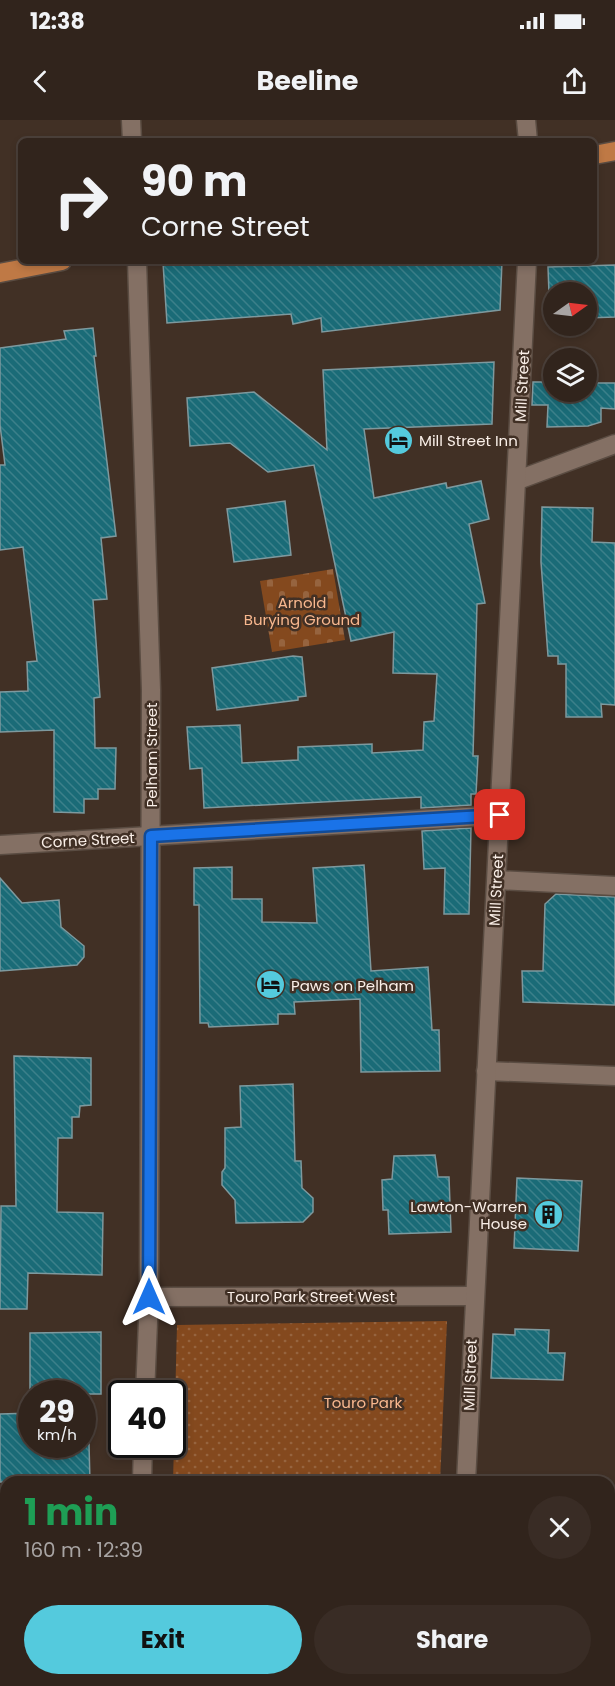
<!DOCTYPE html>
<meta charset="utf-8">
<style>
:root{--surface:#31241c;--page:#392c25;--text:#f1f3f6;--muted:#a8a4a3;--line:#4c413b;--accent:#54cadd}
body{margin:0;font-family:Poppins,sans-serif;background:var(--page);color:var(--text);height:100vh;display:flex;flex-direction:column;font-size:22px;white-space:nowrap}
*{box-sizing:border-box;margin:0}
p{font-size:20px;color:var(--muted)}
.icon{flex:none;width:33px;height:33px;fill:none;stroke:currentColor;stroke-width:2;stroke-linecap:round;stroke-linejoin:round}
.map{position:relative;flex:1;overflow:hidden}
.details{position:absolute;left:0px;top:1356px;width:615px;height:210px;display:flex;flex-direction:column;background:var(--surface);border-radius:18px 18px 0 0;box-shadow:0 3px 9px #0003,0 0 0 2px var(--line)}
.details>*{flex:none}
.guide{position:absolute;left:18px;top:18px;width:579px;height:126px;border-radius:9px;box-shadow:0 3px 9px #0003,0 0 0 2px var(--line);background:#31241c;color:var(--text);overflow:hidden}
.needle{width:39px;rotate:76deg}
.controls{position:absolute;left:543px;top:162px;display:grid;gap:12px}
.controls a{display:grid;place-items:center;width:54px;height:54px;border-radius:50%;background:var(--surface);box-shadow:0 3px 9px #0003,0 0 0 2px var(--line);font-size:30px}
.speed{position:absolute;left:18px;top:1260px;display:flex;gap:12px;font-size:30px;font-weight:700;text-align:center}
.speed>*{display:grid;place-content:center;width:78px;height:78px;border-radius:50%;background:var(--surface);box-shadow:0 3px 9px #0003,0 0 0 2px var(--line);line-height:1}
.speed small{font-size:15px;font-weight:400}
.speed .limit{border:3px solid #111;border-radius:9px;background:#fff;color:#111}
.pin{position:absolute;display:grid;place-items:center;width:51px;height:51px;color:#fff;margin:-26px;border-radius:12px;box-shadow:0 3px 9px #0006}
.me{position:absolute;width:66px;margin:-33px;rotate:0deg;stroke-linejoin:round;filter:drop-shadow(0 0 4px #0008)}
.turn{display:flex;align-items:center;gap:21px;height:126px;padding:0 24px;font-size:27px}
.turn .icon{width:78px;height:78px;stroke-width:2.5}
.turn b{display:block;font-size:42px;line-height:51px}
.round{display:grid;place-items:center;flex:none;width:63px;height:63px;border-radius:32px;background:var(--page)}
.overview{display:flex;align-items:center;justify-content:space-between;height:102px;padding:0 24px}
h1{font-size:36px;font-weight:700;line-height:45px;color:#1e9e55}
.action{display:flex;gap:12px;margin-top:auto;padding:12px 24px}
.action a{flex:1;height:69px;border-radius:36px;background:var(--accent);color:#111;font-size:24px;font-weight:700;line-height:69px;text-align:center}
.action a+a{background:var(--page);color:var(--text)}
.status{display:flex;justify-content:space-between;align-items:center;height:42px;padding:0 30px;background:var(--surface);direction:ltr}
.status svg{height:16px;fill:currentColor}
header{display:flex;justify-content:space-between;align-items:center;height:78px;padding:0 24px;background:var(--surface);font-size:27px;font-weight:700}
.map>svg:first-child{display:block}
.cemetery{fill:url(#cemetery-stones)}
.park{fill:url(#park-dots)}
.building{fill:url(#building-back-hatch);stroke:#7e999e;stroke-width:1.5}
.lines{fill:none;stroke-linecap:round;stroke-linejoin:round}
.minor-casing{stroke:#5a4c42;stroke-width:21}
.major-casing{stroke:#5a4c42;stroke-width:21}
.minor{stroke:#847064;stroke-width:18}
.major{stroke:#bf7945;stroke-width:18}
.route-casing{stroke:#114b97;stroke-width:15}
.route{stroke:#1a73e8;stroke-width:10}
.labels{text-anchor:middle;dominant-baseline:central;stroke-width:5;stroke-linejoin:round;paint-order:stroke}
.street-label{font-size:15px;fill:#faefe8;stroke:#413025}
.poi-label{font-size:15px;fill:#faefe8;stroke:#413025;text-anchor:start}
.park-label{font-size:15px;fill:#f8b78e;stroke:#413025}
</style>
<div class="status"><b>12:38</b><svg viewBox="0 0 49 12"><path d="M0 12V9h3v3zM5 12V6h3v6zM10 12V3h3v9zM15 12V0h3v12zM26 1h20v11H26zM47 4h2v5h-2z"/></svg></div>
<header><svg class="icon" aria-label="back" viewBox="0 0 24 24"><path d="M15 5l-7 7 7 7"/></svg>Beeline<svg class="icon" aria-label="share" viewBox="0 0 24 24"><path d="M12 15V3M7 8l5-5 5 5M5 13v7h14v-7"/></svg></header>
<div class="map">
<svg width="615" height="1566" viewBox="0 0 615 1566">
<defs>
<pattern id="cemetery-stones" width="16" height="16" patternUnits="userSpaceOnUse" patternTransform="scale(1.5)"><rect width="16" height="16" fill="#84491e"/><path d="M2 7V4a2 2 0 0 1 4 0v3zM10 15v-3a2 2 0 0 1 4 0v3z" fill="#96643f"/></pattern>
<pattern id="park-dots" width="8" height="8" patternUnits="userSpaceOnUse" patternTransform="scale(1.5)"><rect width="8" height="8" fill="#84491e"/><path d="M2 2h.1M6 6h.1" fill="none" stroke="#96643f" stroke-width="1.8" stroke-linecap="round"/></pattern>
<pattern id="building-back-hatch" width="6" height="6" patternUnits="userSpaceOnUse" patternTransform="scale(1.5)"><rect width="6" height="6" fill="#1a6b77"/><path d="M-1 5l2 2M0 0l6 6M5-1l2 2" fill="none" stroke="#3c808a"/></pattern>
</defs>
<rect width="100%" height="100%" fill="#413025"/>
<polygon class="cemetery" points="333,449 345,520 272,532 260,461"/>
<g class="park">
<polygon points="447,1201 440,1362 173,1362 177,1205"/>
<rect x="168" y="1560" width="263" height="6"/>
</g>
<g class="building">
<polygon points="175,141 502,141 500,190 322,212 321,198 293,204 291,194 167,203 163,143"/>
<polygon points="615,145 615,197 586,198 586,172 554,172 554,200 550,200 548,147"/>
<polygon points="93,208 96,236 94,236 116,416 101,418 107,479 93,480 100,577 94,578 95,628 116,628 115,669 98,669 98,679 84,679 84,693 54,692 54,610 0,612 0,572 28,571 27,542 37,541 23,427 0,430 0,345 5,345 0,305 0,228 66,219 64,211"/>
<polygon points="494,242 492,304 364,309 374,378 446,363 447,368 481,361 489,399 469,404 485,483 477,484 473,636 478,636 476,674 471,674 471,685 421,688 421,677 204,688 202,648 190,649 187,607 240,605 242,643 298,640 298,627 372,624 372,633 423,630 424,602 434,601 437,554 393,553 394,512 351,521 314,345 268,352 230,323 190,326 187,278 254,272 327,330 323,250"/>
<polygon points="533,262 554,262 554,272 586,272 586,263 615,263 615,289 601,288 601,302 588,306 547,307 548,285 532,285"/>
<polygon points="285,381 291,435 234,442 227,389"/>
<polygon points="542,387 593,388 592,422 615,423 615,585 601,584 602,597 566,597 566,544 558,544 558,536 548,536 541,442"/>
<polygon points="293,536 302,537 306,576 298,577 298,580 217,590 212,548"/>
<polygon points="471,708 469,794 444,794 445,748 424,749 422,711"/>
<polygon points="364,745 371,851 428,847 432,910 439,910 440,951 361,952 360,879 294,882 295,894 278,894 278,904 209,907 208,903 200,903 199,785 194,785 194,748 232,747 232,779 262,779 262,802 317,803 313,748"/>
<polygon points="0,758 22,783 59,780 61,807 84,826 84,837 77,845 0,851"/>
<polygon points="556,774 615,777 615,885 523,882 522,851 543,851 545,784"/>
<polygon points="14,936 91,938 91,985 80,986 79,997 72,997 72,1018 58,1018 57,1092 103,1093 102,1155 28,1153 27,1189 0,1189 1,1086 16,1086"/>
<polygon points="293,964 295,1041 301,1041 302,1068 313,1078 313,1092 303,1102 236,1103 235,1080 222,1065 222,1052 225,1048 225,1008 241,1007 240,966"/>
<polygon points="435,1035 438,1057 449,1057 451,1112 389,1114 388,1090 383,1090 382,1060 392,1059 394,1036"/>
<polygon points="517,1058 582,1061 578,1131 514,1128"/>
<polygon points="515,1209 549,1210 548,1233 565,1233 563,1260 491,1258 493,1214 515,1215"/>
<polygon points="101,1212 101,1274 30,1274 30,1213"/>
<polygon points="32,1293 32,1324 89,1324 90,1362 0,1362 0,1294"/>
</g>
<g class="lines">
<defs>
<g id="minor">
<polyline points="131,0 132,21"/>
<polyline points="526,0 528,21"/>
<polyline points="137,141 151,570 149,1177 145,1274"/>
<polyline points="518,360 615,324"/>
<polyline points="0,725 500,695"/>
<polyline points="497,760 615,766"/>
<polyline points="486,951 615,956"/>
<polyline points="149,1177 474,1176"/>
<polyline points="142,1362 143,1324"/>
<polyline points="466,1362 527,141"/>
<polyline points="609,1528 615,1529"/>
<polyline points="136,1560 136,1566"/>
<polyline points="457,1566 457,1560"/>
</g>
<g id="major">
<polyline points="594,35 615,31"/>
<polyline points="0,153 62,141"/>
</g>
</defs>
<use href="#minor" class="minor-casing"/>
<use href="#major" class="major-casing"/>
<use href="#minor" class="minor"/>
<use href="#major" class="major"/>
</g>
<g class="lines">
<defs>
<polyline id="route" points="149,1177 151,716 500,695"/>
</defs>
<use href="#route" class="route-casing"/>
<use href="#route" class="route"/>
</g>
<defs>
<symbol id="hotel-disc" viewBox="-11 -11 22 22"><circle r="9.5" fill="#54cadd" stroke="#413025"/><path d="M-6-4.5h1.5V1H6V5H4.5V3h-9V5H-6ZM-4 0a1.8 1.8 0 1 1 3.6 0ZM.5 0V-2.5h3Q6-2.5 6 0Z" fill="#111"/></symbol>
<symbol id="building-disc" viewBox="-11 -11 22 22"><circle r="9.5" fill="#54cadd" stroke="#413025"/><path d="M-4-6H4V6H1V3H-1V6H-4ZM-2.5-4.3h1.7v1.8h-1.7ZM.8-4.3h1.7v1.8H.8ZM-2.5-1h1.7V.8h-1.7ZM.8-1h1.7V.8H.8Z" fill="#111"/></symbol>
</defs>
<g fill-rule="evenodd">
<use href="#hotel-disc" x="382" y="304" width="33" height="33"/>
<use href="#hotel-disc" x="254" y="848" width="33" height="33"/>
<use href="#building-disc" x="532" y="1078" width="33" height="33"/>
</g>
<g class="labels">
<g class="street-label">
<text transform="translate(522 266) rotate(-87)">Mill Street</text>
<text transform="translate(151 635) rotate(-90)">Pelham Street</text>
<text transform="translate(88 720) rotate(-3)">Corne Street</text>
<text transform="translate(496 770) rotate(-87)">Mill Street</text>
<text x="311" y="1176">Touro Park Street West</text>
<text transform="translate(470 1255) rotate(-88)">Mill Street</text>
</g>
<g class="poi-label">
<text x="419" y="320">Mill Street Inn</text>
<text x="291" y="865">Paws on Pelham</text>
<text x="527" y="1086" text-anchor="end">Lawton-Warren<tspan x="527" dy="17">House</tspan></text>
</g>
<g class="park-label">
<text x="302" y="482">Arnold<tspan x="302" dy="17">Burying Ground</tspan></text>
<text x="363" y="1282">Touro Park</text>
</g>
</g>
</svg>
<div class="controls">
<a><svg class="needle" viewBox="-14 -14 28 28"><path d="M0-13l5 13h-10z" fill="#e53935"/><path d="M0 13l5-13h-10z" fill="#a8a4a3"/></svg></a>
<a><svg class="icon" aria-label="layers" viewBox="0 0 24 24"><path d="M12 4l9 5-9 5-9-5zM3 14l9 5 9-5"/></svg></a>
</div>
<div class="speed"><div>29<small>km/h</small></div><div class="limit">40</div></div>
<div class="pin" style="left:500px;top:695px;background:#d93025"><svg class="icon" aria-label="arrive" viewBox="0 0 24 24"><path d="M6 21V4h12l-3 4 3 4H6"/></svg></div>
<svg class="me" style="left:149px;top:1177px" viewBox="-20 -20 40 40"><path d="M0-17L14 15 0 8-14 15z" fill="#1a73e8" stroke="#fff" stroke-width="4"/></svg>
<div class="guide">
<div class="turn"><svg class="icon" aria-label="right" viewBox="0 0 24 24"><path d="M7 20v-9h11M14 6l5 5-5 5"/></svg><div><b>90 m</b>Corne Street</div></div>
</div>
<section class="details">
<div class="overview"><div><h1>1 min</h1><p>160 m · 12:39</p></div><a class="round"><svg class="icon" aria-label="close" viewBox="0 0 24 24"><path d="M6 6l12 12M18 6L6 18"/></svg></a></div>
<div class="action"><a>Exit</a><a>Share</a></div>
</section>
</div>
